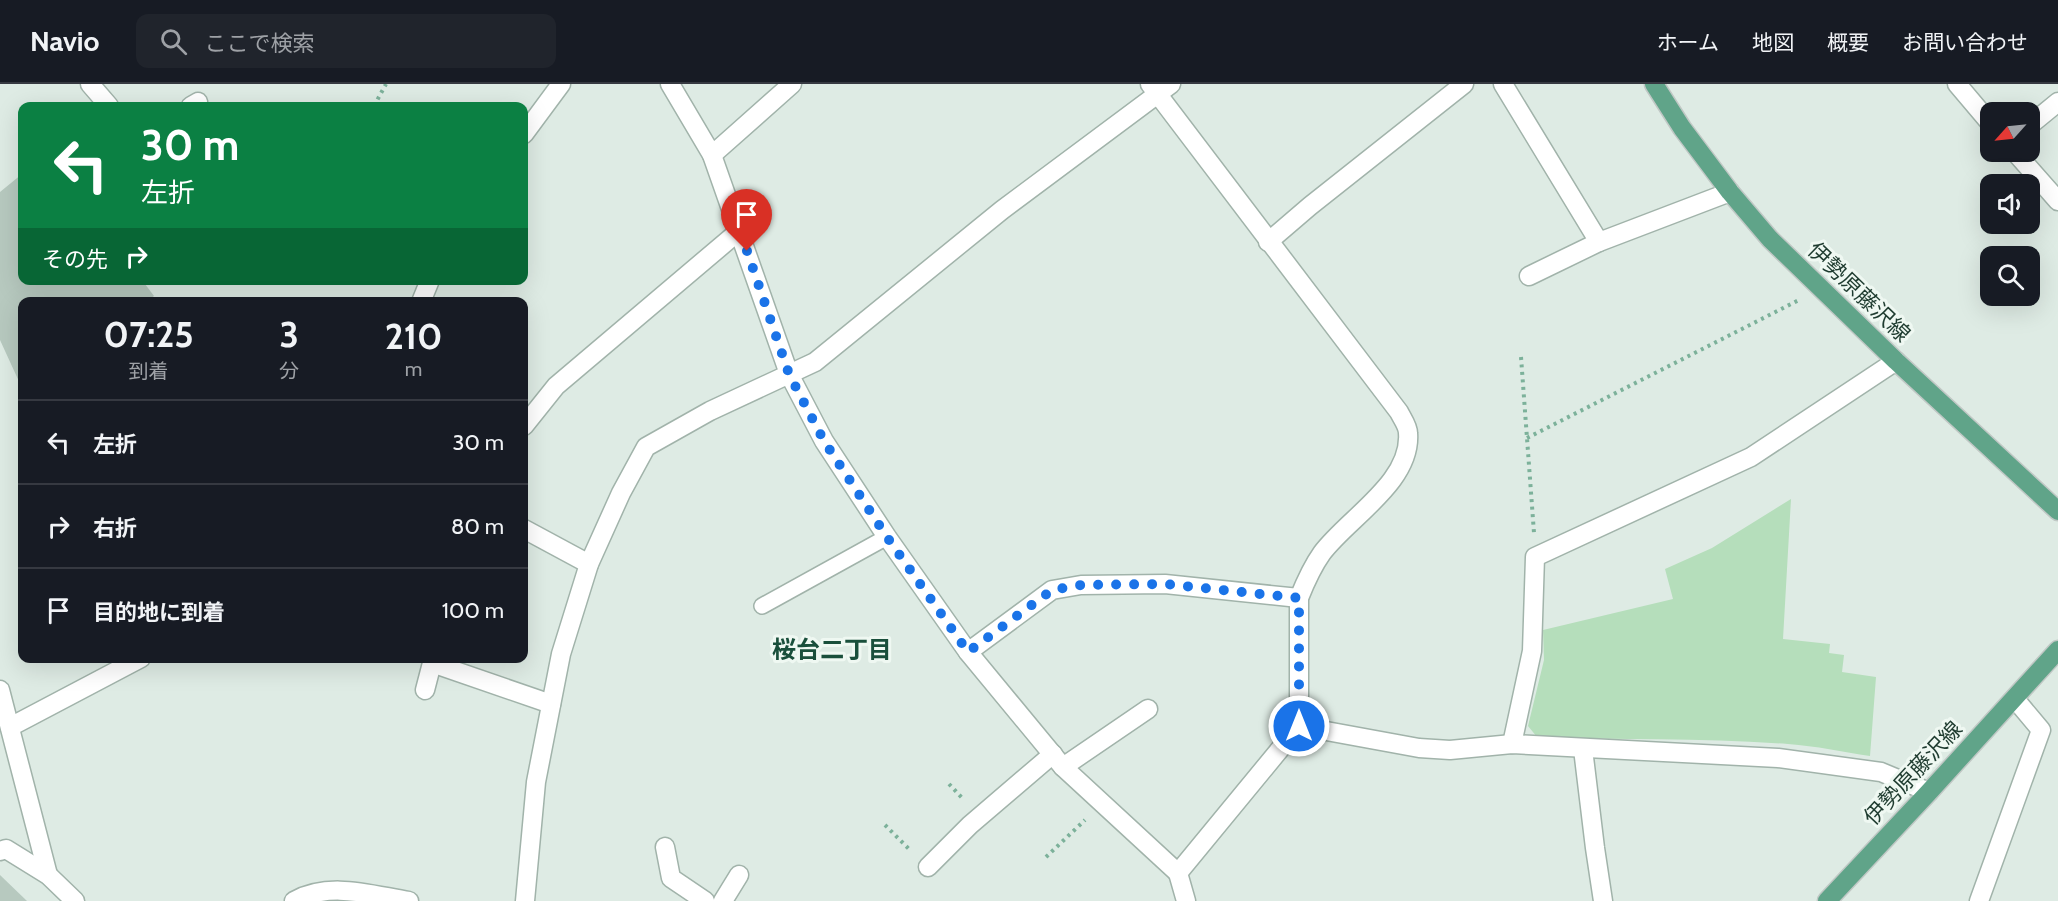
<!DOCTYPE html>
<html lang="ja">
<meta charset="utf-8">
<style>
:root{--surface:#171b24;--page:#20242c;--text:#f1f3f6;--muted:#9ea1a6;--line:#363941}
body{margin:0;font-family:Cabin,"Noto Sans JP",sans-serif;background:var(--page);color:var(--text);height:100vh;display:flex;flex-direction:column;font-size:22px;white-space:nowrap}
*{box-sizing:border-box;margin:0}
p{font-size:20px;color:var(--muted)}
.icon{flex:none;width:33px;height:33px;fill:none;stroke:currentColor;stroke-width:2;stroke-linecap:round;stroke-linejoin:round}
.map{position:relative;flex:1;overflow:hidden}
.panel{position:absolute;left:18px;top:213px;width:510px;height:366px;display:flex;flex-direction:column;background:var(--surface);border-radius:12px;box-shadow:0 6px 24px #0002}
.panel>*{flex:none}
.top-card{position:absolute;left:18px;top:18px;width:510px;height:183px;border-radius:12px;box-shadow:0 6px 24px #0002;background:#0b8043;color:#fff;overflow:hidden}
.needle{width:39px;rotate:243deg}
.fabs{position:absolute;left:1980px;top:18px;display:grid;gap:12px}
.fabs a{display:grid;place-items:center;width:60px;height:60px;border-radius:12px;background:var(--surface);box-shadow:0 6px 24px #0002;font-size:30px}
.pin{position:absolute;display:grid;place-items:center;width:51px;height:51px;color:#fff;margin:-62px -26px;border-radius:50% 50% 50% 0;rotate:-45deg;box-shadow:0 0 6px #0007}
.pin .icon{rotate:45deg}
.me{position:absolute;width:66px;margin:-33px;rotate:0deg;stroke-linejoin:round;filter:drop-shadow(0 0 4px #0008)}
.turn{display:flex;align-items:center;gap:21px;height:126px;padding:0 24px;font-size:27px}
.turn .icon{width:78px;height:78px;stroke-width:2.5}
.turn b{display:block;font-size:42px;line-height:51px}
.then{display:flex;align-items:center;height:57px;padding:0 24px;background:#0003;gap:12px;font-size:22px}
.eta{display:flex;justify-content:space-evenly;align-items:center;height:102px;text-align:center}
.eta b{font-size:36px;font-weight:800;line-height:42px}
ul{padding:0;list-style:none}
li{display:flex;align-items:center;gap:18px;height:84px;padding:0 24px;border-top:2px solid var(--line)}
li div{flex:1}
li b{display:block;font-size:22px}
li em{font-style:normal}
header{display:flex;align-items:center;gap:36px;box-sizing:border-box;height:84px;padding:0 30px;background:var(--surface);border-bottom:2px solid var(--line)}
header strong{font-size:28px}
nav{display:flex;gap:33px;margin-inline-start:auto;font-size:21px}
.search{width:420px;height:54px;background:var(--page);display:flex;align-items:center;gap:15px;box-sizing:border-box;padding:0 21px;border-radius:12px;color:var(--muted);font-size:22px}
.map>svg:first-child{display:block}
.green{fill:#b5debb}
.building{fill:#b7c9bf}
.lines{fill:none;stroke-linecap:round;stroke-linejoin:round}
.service-casing{stroke:#a1b3aa;stroke-width:18}
.minor-casing{stroke:#a1b3aa;stroke-width:21}
.tertiary-casing{stroke:#a1b3aa;stroke-width:21}
.primary-casing{stroke:#c0c8c5;stroke-width:21}
.path{stroke:#7cb19a;stroke-width:4;stroke-dasharray:3 4.5;stroke-linecap:butt}
.service{stroke:#fff;stroke-width:15}
.minor{stroke:#fff;stroke-width:18}
.tertiary{stroke:#fff;stroke-width:18}
.primary{stroke:#60a489;stroke-width:18}
.route{stroke:#1a73e8;stroke-width:10;stroke-dasharray:0 18}
.labels{text-anchor:middle;dominant-baseline:central;stroke-width:6;stroke-linejoin:round;paint-order:stroke}
.street-label{font-size:22px;fill:#1f3c30;stroke:#eff8f2}
.neighbourhood-label{font-size:24px;font-weight:bold;fill:#194f3b;stroke:#eff8f2}
</style>
<header>
<strong>Navio</strong>
<div class="search"><svg class="icon" aria-label="search" viewBox="0 0 24 24"><circle cx="10" cy="10" r="6"/><path d="M15 15l6 6"/></svg>ここで検索</div>
<nav><a>ホーム</a><a>地図</a><a>概要</a><a>お問い合わせ</a></nav>
</header>
<div class="map">
<svg width="2058" height="817" viewBox="0 0 2058 817">
<rect width="100%" height="100%" fill="#deebe4"/>
<path class="green" d="M1791,415L1783,555L1830,560L1829,569L1844,571L1842,588L1876,593L1870,672C1843,668 1816,662 1788,660C1705,654 1621,656 1537,653L1528,642L1544,576L1543,546L1673,515L1665,485L1712,464Z"/>
<g class="building">
<polygon points="22,90 22,196 142,196 154,212 147,218 22,218 22,304 0,256 0,108"/>
<polygon points="0,791 27,817 0,817"/>
</g>
<g class="lines">
<defs>
<polyline id="service" points="762,522 887,453"/>
<g id="minor">
<polyline points="90,0 109,22"/>
<polyline points="670,0 712,71 789,290 824,357 887,453 968,568 1063,683 1178,789"/>
<path d="M1150,0L1399,328C1402,334 1408,342 1408,349C1412,398 1348,434 1322,469C1312,483 1305,499 1299,514V642L1419,664L1450,666L1512,660L1778,674L1881,688L1929,708"/>
<polyline points="1503,0 1599,158 1730,108"/>
<polyline points="1957,0 1990,39"/>
<polyline points="191,22 198,18"/>
<polyline points="2030,41 2058,18"/>
<polyline points="524,50 561,0"/>
<polyline points="2015,68 2058,117"/>
<polyline points="712,71 792,0"/>
<polyline points="1529,192 1599,158"/>
<polyline points="421,218 430,196"/>
<polyline points="524,342 556,302 739,147"/>
<polyline points="524,445 589,480"/>
<polyline points="968,568 1052,506 1081,501 1165,500 1299,514"/>
<polyline points="0,606 48,791"/>
<polyline points="425,606 432,579 551,620"/>
<polyline points="10,643 141,574"/>
<polyline points="1512,660 1532,567 1535,473 1751,373 1896,277"/>
<polyline points="1583,665 1595,764 1603,817"/>
<polyline points="1063,683 1148,625"/>
<polyline points="665,763 671,794 705,817"/>
<polyline points="0,767 6,765 48,791 75,817"/>
<polyline points="928,783 970,741 1053,670"/>
<path d="M294,817C330,797 371,811 409,817"/>
<polyline points="525,817 536,698 561,570 589,480 621,409 646,363 710,327 815,278 1002,126 1171,0"/>
<polyline points="723,817 739,791"/>
<polyline points="1186,817 1178,789 1299,642"/>
<polyline points="1979,817 2041,646 2015,615"/>
</g>
<polyline id="tertiary" points="1268,158 1310,122 1464,0"/>
<g id="primary">
<polyline points="1654,0 1682,44 1730,108 1770,155 1896,277 2058,427"/>
<polyline points="1827,817 1929,708 2058,566"/>
</g>
</defs>
<use href="#service" class="service-casing"/>
<use href="#minor" class="minor-casing"/>
<use href="#tertiary" class="tertiary-casing"/>
<use href="#primary" class="primary-casing"/>
<g class="path">
<polyline points="374,22 386,0"/>
<polyline points="1521,273 1534,449"/>
<polyline points="1527,354 1799,216"/>
<polyline points="949,700 963,715"/>
<polyline points="885,741 910,766"/>
<polyline points="1046,773 1085,736"/>
</g>
<use href="#service" class="service"/>
<use href="#minor" class="minor"/>
<use href="#tertiary" class="tertiary"/>
<use href="#primary" class="primary"/>
</g>
<g class="lines">
<polyline class="route" points="747,167 789,290 824,357 887,453 968,568 1052,506 1081,501 1165,500 1299,514 1299,642"/>
</g>
<g class="labels">
<g class="street-label">
<text transform="translate(1859 208) rotate(44)">伊勢原藤沢線</text>
<text transform="translate(1913 689) rotate(-47)">伊勢原藤沢線</text>
</g>
<g class="neighbourhood-label">
<text x="832" y="565">桜台二丁目</text>
</g>
</g>
</svg>
<div class="fabs">
<a><svg class="needle" viewBox="-14 -14 28 28"><path d="M0-13l5 13h-10z" fill="#e53935"/><path d="M0 13l5-13h-10z" fill="#9ea1a6"/></svg></a>
<a><svg class="icon" aria-label="sound" viewBox="0 0 24 24"><path d="M4 9h4l5-4v14l-5-4H4zM17 9q2 3 0 6"/></svg></a>
<a><svg class="icon" aria-label="search" viewBox="0 0 24 24"><circle cx="10" cy="10" r="6"/><path d="M15 15l6 6"/></svg></a>
</div>
<div class="pin" style="left:747px;top:167px;background:#d93025"><svg class="icon" aria-label="arrive" viewBox="0 0 24 24"><path d="M6 21V4h12l-3 4 3 4H6"/></svg></div>
<svg class="me" style="left:1299px;top:642px" viewBox="-20 -20 40 40"><circle r="17" fill="#1a73e8" stroke="#fff" stroke-width="3"/><path d="M0-11L8 9 0 5-8 9z" fill="#fff"/></svg>
<div class="top-card">
<div class="turn"><svg class="icon" aria-label="left" viewBox="0 0 24 24"><path d="M17 20v-9H6M10 6l-5 5 5 5"/></svg><div><b>30 m</b>左折</div></div>
<div class="then">その先<svg class="icon" aria-label="right" viewBox="0 0 24 24"><path d="M7 20v-9h11M14 6l5 5-5 5"/></svg></div>
</div>
<section class="panel">
<div class="eta">
<div><b>07:25</b><p>到着</p></div>
<div><b>3</b><p>分</p></div>
<div><b>210</b><p>m</p></div>
</div>
<ul>
<li><svg class="icon" aria-label="left" viewBox="0 0 24 24"><path d="M17 20v-9H6M10 6l-5 5 5 5"/></svg><div><b>左折</b></div><em>30 m</em></li>
<li><svg class="icon" aria-label="right" viewBox="0 0 24 24"><path d="M7 20v-9h11M14 6l5 5-5 5"/></svg><div><b>右折</b></div><em>80 m</em></li>
<li><svg class="icon" aria-label="arrive" viewBox="0 0 24 24"><path d="M6 21V4h12l-3 4 3 4H6"/></svg><div><b>目的地に到着</b></div><em>100 m</em></li>
</ul>
</section>
</div>
